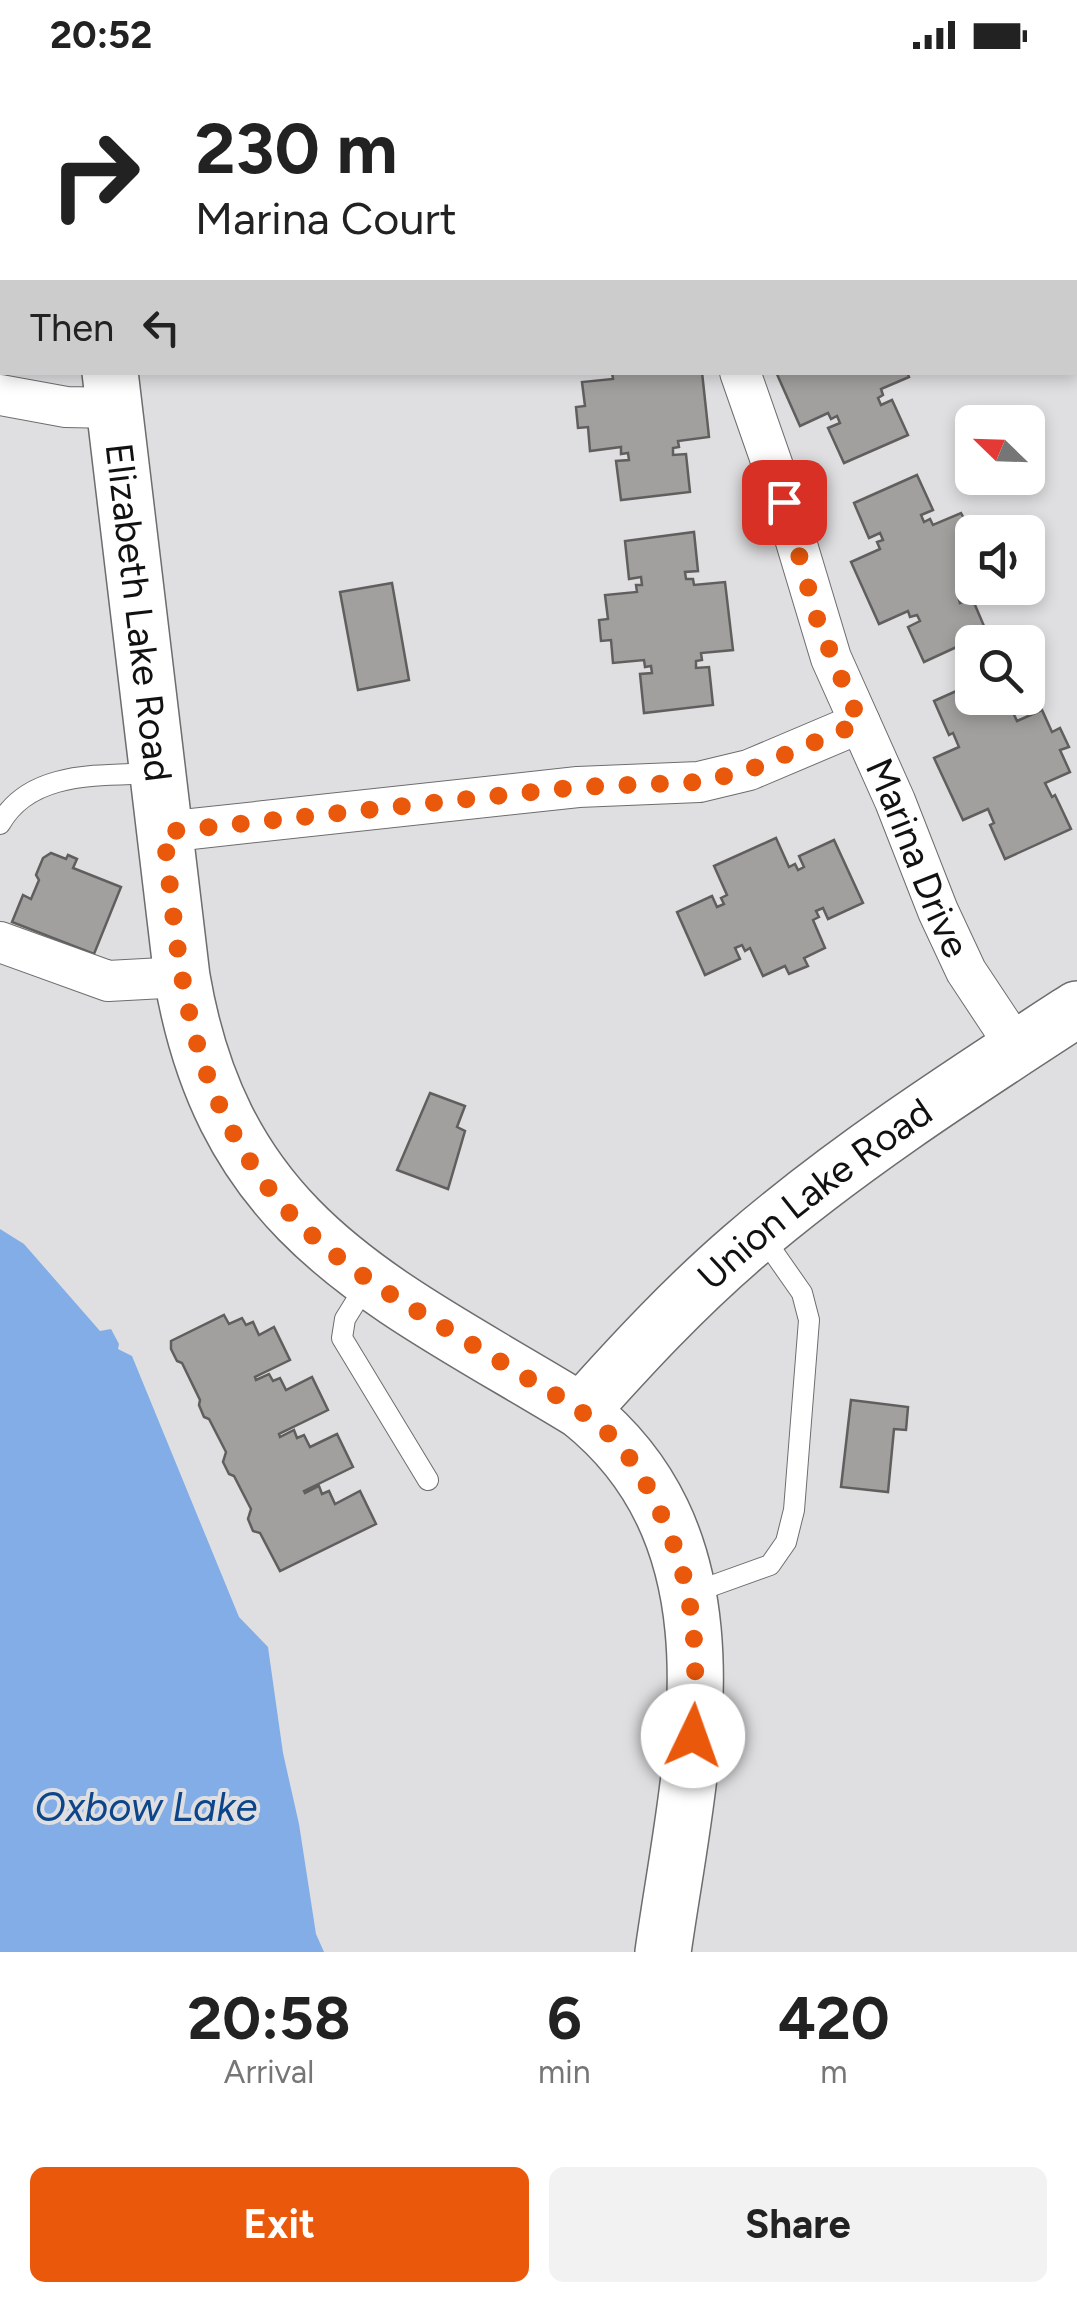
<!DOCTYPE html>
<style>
:root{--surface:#fff;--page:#f2f2f2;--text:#222;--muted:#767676;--accent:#ea580c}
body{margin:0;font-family:Figtree,sans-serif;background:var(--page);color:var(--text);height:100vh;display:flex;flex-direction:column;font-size:38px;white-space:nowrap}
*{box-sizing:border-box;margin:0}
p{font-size:32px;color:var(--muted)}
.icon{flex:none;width:55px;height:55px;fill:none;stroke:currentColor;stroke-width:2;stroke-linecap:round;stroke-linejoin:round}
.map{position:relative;height:1882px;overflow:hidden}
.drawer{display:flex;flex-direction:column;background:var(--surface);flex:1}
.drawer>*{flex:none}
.hud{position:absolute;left:0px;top:0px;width:1078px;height:305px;box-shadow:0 5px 15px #0003;background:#fff;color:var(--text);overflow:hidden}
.needle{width:65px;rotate:293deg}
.tools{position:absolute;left:955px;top:335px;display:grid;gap:20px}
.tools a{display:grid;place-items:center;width:90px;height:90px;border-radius:15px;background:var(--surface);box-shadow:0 5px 15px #0003;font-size:50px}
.pin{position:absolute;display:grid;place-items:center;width:85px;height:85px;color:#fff;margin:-42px;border-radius:20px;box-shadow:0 5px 15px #0006}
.me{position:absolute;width:110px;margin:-55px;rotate:3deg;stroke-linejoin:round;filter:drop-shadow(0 0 8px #0008)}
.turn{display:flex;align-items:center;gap:35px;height:210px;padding:0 30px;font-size:45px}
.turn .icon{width:130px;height:130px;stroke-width:2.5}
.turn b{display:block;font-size:70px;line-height:85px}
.then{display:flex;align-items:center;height:95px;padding:0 30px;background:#0003;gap:20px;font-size:38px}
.eta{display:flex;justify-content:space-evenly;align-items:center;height:170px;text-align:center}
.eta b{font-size:60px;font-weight:700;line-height:70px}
.button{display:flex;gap:20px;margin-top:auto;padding:20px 30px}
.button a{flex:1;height:115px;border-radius:15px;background:var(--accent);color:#fff;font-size:40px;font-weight:700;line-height:115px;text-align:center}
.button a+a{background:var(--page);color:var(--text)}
.status{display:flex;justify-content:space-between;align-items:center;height:70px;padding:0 50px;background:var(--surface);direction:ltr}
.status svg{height:28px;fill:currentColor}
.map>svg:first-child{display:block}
.water{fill:#83ade7}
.building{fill:#a1a09f;stroke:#615f5e;stroke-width:2.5}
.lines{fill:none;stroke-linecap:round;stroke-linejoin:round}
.lane-casing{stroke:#6d6d6f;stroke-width:22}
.street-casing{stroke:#6d6d6f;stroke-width:42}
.secondary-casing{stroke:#6d6d6f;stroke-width:58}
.lane{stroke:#fff;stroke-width:20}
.street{stroke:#fff;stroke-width:40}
.secondary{stroke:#fff;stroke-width:55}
.route{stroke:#ea580c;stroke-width:18;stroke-dasharray:0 32.4}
.labels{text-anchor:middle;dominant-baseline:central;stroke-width:8;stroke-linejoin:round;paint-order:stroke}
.street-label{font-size:38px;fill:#111112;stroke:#dfdfe1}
.water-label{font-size:40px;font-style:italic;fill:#0c4589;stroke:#dfdfe1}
</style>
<div class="status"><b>20:52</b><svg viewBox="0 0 49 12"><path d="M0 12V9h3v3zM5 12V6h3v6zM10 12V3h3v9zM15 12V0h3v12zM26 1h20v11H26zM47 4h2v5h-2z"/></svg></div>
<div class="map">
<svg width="1077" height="1882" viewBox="0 0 1077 1882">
<rect width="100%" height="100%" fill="#dfdfe1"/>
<polygon class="water" points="0,1159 24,1174 100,1261 111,1259 119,1274 118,1279 132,1286 239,1547 268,1577 283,1683 299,1754 316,1864 324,1882 0,1882"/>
<g class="building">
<polygon points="612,302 702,302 709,367 678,371 679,377 673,378 673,385 686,384 690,422 621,430 616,391 629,390 628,383 621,384 621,377 590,381 588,357 578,358 576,337 585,336 582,312 613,309"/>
<polygon points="776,302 907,302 909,307 881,319 883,325 878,328 881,335 892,330 908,365 844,393 828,358 840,353 837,346 831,349 828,343 800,356"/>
<polygon points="917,405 933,440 921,445 924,452 930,449 933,455 961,443 972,463 972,513 961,518 963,523 958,526 960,533 972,528 987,563 924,592 908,557 920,551 917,545 910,547 908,541 879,554 851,492 880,479 877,472 883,470 880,463 869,468 854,433"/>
<polygon points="694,462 698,501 685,502 686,509 693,509 694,515 725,512 733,580 701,583 702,590 696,591 696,598 709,597 713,635 644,643 640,604 652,603 651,596 645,597 644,590 613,593 611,570 601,571 599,550 608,549 605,525 637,522 636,515 642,515 641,507 629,509 625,471"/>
<polygon points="392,513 409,610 358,620 340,522"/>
<polygon points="972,614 972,628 1011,628 1015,636 1011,638 1017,651 1042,640 1052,662 1060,658 1069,677 1060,680 1070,702 1045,713 1052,727 1055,725 1071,759 1005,789 990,755 994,753 988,739 963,750 934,688 959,677 953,663 949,665 934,631"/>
<polygon points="776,768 789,797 795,794 798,800 804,797 799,786 834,770 863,833 828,849 823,838 816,841 819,847 813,850 825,878 804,888 808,896 789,904 785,896 763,906 750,878 745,881 742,875 735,878 740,889 705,905 677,842 712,826 717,837 724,834 721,828 727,825 714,796"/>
<polygon points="51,783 66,789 68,785 77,789 73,798 121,817 94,884 12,852 23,825 31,829 39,810 36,805 43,788"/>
<polygon points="430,1023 465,1036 457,1057 465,1061 448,1119 397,1100"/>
<polygon points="224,1245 229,1254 242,1248 246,1255 253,1252 259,1265 274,1257 290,1290 255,1307 256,1310 269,1304 273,1311 280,1308 286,1320 312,1307 328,1340 279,1364 280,1367 294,1360 297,1368 304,1365 310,1377 337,1364 353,1397 304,1421 305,1423 319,1416 322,1424 329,1421 335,1434 360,1421 376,1454 280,1501 260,1463 253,1461 248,1449 251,1439 234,1406 229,1404 223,1392 226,1382 209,1349 204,1347 199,1335 200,1330 182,1293 177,1291 171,1279 171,1271"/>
<polygon points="851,1330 908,1337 906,1360 894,1359 888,1422 841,1417"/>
</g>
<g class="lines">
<defs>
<g id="lane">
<polyline points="0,234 2,233"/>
<path d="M0,754C30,700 100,706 154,703"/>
<polyline points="368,1212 345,1249 342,1268 428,1410"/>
<polyline points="692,1523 770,1495 786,1472 794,1440 809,1250 802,1223 760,1163"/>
</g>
<g id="street">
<polyline points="232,0 233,2"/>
<polyline points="553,2 555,0"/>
<path id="s1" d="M740,302L776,405L831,588L895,731L938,841L966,901L1017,978"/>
<polyline points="0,325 66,337 114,338"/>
<polyline points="164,762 578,717 699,712 749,700 860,653"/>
<polyline points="0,872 108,911 182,907"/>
</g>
<g id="secondary">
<polyline points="78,0 78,2"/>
<path id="s2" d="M110,302L182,907C225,1159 384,1221 581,1341C750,1477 689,1698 663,1882"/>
<path id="s3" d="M581,1341C632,1284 684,1228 742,1178C845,1089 963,1013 1077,939"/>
</g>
</defs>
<use href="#lane" class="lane-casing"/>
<use href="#street" class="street-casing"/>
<use href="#secondary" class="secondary-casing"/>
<use href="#lane" class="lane"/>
<use href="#street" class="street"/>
<use href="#secondary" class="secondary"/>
</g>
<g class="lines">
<path class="route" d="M693,1666C698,1580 697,1523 661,1444C646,1411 629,1381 601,1357C580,1339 556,1325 532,1311C495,1288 458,1266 422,1244C366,1210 310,1172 270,1120C185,1008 179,896 164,762L578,717L700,712L749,700L860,653L818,552L784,432"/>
</g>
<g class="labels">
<g class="street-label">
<text stroke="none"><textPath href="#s2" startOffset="242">Elizabeth Lake Road</textPath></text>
<text stroke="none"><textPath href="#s1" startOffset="518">Marina Drive</textPath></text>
<text stroke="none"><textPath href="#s3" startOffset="320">Union Lake Road</textPath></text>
</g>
<g class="water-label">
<text x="146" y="1737">Oxbow Lake</text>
</g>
</g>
</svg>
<div class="tools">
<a><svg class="needle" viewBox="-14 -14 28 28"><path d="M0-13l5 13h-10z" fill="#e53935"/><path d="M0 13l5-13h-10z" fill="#767676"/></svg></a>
<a><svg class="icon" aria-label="sound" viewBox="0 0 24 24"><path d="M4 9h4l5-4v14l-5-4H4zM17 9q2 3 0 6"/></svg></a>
<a><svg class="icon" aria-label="search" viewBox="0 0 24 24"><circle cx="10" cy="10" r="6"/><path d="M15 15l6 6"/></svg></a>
</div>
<div class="pin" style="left:784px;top:432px;background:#d93025"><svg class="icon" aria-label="arrive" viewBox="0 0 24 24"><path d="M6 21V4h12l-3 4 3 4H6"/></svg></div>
<svg class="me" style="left:693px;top:1666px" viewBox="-20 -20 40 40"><circle r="19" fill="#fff"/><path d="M0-13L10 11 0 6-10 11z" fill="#ea580c"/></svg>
<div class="hud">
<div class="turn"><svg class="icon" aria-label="right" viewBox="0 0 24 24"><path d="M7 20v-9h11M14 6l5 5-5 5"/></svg><div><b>230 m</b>Marina Court</div></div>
<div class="then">Then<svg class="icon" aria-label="left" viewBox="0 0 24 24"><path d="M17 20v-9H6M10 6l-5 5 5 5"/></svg></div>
</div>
</div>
<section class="drawer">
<div class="eta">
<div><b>20:58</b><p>Arrival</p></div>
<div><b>6</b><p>min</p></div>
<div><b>420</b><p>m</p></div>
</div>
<div class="button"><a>Exit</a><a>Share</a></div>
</section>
